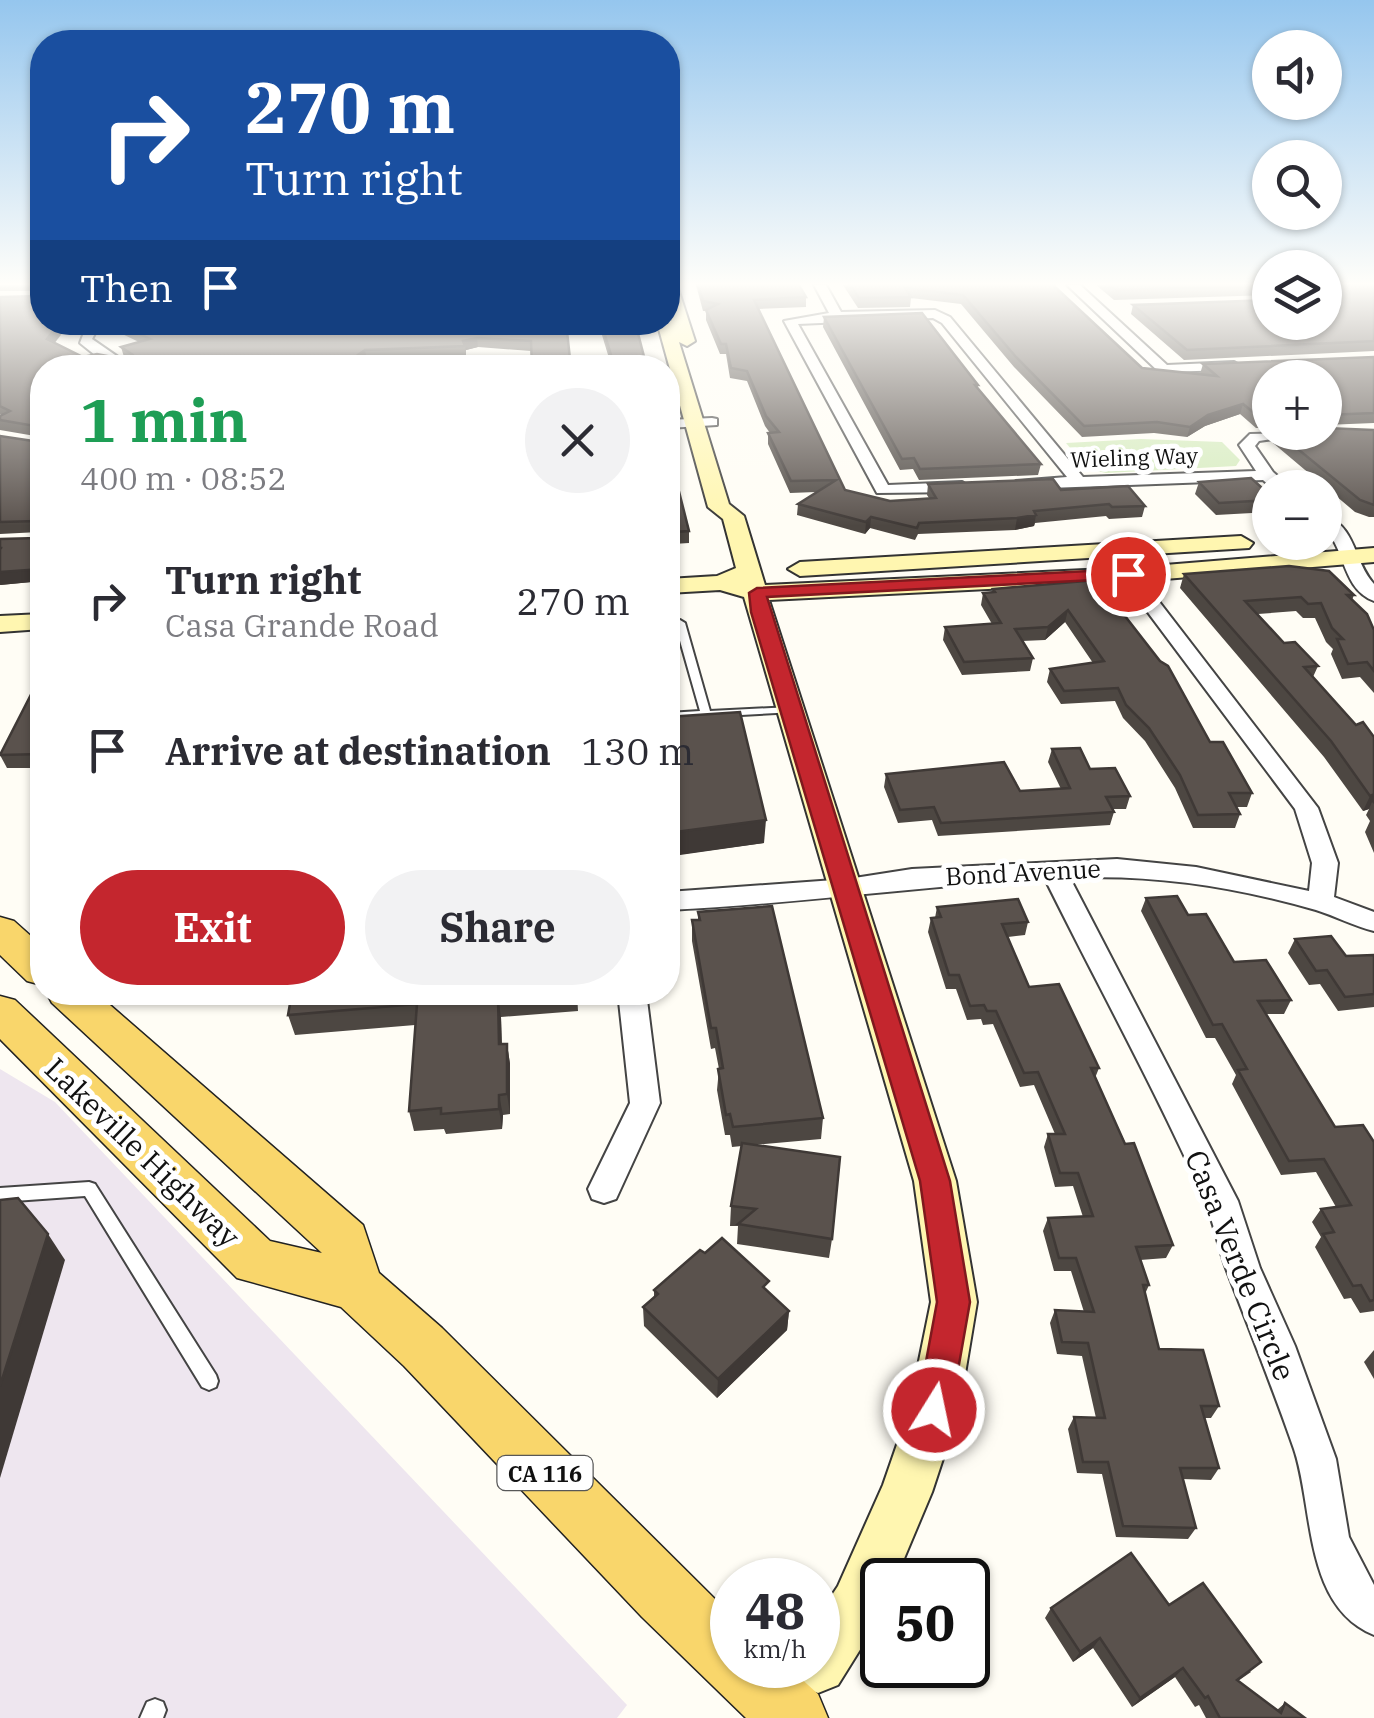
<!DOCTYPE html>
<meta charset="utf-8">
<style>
:root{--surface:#fff;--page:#f2f2f3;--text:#2b2b33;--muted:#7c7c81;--accent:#c4262e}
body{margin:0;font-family:"IBM Plex Serif",serif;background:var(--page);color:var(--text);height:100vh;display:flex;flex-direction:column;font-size:38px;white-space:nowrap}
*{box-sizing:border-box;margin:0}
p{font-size:32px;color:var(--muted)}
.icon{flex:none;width:55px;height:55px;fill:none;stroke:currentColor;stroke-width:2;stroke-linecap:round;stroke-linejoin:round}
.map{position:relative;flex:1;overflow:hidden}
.sheet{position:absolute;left:30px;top:355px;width:650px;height:650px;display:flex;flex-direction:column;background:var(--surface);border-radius:40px;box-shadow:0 2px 8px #0004}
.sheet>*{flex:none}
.hud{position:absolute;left:30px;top:30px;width:650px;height:305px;border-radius:40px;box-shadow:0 2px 8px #0004;background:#1a4fa0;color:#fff;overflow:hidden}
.fabs{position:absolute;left:1252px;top:30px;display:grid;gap:20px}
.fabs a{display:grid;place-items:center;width:90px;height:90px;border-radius:50%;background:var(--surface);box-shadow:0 2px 8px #0004;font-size:50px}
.speed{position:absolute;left:710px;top:1558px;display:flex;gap:20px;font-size:50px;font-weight:700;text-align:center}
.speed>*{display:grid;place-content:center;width:130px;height:130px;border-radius:50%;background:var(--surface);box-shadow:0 2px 8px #0004;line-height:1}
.speed small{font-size:25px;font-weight:400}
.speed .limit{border:5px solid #111;border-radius:15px;background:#fff;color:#111}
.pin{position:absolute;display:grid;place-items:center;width:85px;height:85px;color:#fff;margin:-42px;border:5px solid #fff;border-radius:50%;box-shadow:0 2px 10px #0007}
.me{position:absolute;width:110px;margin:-55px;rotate:10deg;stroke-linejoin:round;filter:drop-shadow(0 0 8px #0008)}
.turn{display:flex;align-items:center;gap:35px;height:210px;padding:0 50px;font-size:45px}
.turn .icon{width:130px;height:130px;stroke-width:2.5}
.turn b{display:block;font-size:70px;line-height:85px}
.then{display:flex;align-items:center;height:95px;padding:0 50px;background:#0003;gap:20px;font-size:38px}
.round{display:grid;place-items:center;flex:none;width:105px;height:105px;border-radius:52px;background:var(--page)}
.overview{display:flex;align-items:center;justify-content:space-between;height:170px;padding:0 50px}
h1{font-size:60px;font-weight:700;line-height:75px;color:#1e9e55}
.cta{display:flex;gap:20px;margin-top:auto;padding:20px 50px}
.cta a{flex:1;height:115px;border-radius:60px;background:var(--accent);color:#fff;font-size:40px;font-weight:700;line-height:115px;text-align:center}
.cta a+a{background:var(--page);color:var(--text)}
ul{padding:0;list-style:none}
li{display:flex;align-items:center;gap:30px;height:150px;padding:0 50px}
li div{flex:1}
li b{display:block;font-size:38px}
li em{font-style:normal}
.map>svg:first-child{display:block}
.industrial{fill:#eee6ef}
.green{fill:#d5ebbd}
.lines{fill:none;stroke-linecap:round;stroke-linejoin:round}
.lane-casing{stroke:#444;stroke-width:4}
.street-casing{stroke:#444;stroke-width:4}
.secondary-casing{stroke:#333;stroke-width:4}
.primary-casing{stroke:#222;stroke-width:3}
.lane{fill:#fff;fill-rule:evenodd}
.street{fill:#fff;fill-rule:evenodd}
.secondary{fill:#fff6b0;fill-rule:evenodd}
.primary{fill:#f9d66b;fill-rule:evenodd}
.wall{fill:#4d4742}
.shaded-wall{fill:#3f3936}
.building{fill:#5a524d;stroke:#3f3936;stroke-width:2.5}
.route{fill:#c4262e;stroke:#7f191e;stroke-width:2.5}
.labels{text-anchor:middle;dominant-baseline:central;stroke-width:10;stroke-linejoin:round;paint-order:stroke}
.far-street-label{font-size:22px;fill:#111;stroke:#fff}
.shield{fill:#fff;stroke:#585858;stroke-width:2.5}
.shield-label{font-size:22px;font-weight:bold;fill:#111}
.street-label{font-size:25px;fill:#111;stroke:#fff}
.near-street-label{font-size:30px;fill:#111;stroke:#fff}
</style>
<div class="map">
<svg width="1374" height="1718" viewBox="0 0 1374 1718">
<rect width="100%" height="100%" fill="#fffdf5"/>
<polygon class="industrial" points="0,1069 55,1102 627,1705 617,1718 0,1718"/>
<polygon class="green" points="1141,439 1222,442 1240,460 1236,466 1106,473 1088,469 1066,443"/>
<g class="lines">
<defs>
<g id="lane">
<polygon points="680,620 685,623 710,711 791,707 796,710 795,712 668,719 668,713 700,711 675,623"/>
<polygon points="89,1182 95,1184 216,1375 218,1381 216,1387 209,1390 202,1387 85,1196 0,1202 0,1188"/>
<polygon points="155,1699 163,1702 166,1710 163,1718 140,1718 147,1702"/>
</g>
<g id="street">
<polygon points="814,285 826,285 841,312 935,310 950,317 1083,477 1256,471 1239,445 1250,434 1321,432 1259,441 1255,446 1273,472 1291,488 1272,488 1263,480 1022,489 1014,484 1016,481 1067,477 942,323 933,318 798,324 888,485 962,482 970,487 962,492 877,493 784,321 829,313"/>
<polygon points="1067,285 1080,285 1167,365 1234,362 1241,366 1234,370 1159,372"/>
<polygon points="88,322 101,322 92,339 134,368 105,363 80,343"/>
<polygon points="498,358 506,368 440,368 435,364 442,360"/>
<polygon points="712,418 717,419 717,425 668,428 668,420"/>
<path d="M1325,515C1357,528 1353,561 1374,584V601C1342,589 1346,550 1325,529Z"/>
<path d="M1111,546L1117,547L1318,808L1338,863L1334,897L1374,912V931C1354,926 1335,916 1316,910C1237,887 1151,874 1070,878L1238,1201L1260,1268L1295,1346L1336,1459L1349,1537L1374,1585V1635C1303,1606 1314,1508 1294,1449C1273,1389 1250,1331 1227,1271C1218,1248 1214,1222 1204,1199C1156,1091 1098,986 1045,879C919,886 794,904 668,910V892L848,879L912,869L1117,859L1196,867L1309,891L1312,863L1295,809L1102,551Z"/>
<polygon points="618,992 646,992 660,1103 616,1199 604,1203 592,1199 588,1189 630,1103"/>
</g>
<g id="secondary">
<polygon points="668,285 677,285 695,341 687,346 679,342 729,504 744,516 765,585 1128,568 1374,548 1374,562 1128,582 769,600 956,1181 977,1302 959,1410 932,1492 895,1580 882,1580 882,1610 876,1624 838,1685 818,1693 798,1685 790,1665 818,1665 818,1616 838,1586 883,1485 909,1410 931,1302 914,1181 744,597 720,590 668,593 668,579 717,576 736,568 723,519 708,507 657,322 668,322 668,318 672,321"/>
<polygon points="1241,536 1253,543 1249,548 800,576 788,569 800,562"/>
<polygon points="42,614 42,629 0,632 0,616"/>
</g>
<g id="primary">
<polygon points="0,917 14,921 42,946 42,985 27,981 0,955"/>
<polygon points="46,992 95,992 363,1225 379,1273 442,1328 732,1616 732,1665 786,1665 818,1694 828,1718 746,1718 642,1617 404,1366 341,1307 237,1278 0,1039 0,996 15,1000 270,1241 322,1253 52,1003"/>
</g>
</defs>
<use href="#lane" class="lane-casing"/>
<use href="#street" class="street-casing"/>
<use href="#secondary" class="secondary-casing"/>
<use href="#primary" class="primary-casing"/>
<use href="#lane" class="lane"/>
<use href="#street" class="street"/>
<use href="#secondary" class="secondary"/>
<use href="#primary" class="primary"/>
</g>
<g class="wall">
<polygon points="0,285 42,285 55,343 83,357 129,360 124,357 121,347 139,342 118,332 115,322 566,322 531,351 478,347 466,350 466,356 367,360 42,368 42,581 0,585 38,538 39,532 0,534 0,436 40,442 41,437 0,430 0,416 2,415 0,414 0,297 39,296 40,291 0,291"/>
<polygon points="696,285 799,285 806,297 806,307 758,309 845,490 890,501 929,498 927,495 928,484 1061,490 1145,506 1142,517 1109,519 1106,516 1035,523 1034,526 1015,530 918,534 915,540 870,528 865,534 797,515 798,504 816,492 790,493 768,444 768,433 770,433 765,426 747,381 730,378 726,354 720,354 706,320 706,311 703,311"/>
<polygon points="843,285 1053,285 1142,368 1200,374 1203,364 1374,357 1374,423 1325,425 1325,378 1270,378 1270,428 1256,428 1240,414 1205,426 1187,437 1154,433 1082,437 1014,367 961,304 911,298 910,307 858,308"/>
<polygon points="1096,285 1270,285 1270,295 1114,300"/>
<polygon points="1374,285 1374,351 1184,360 1131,314 1133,305 1270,300"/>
<polygon points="824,317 978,385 977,388 1041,464 1038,475 919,480 913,469 900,470 823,327"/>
<polygon points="598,322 635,322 647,368 612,368"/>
<polygon points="1374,430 1374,517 1369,517 1355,512 1273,443 1277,432"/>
<polygon points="668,448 689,531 689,543 673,544 672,554 668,555"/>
<polygon points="1199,482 1270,495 1270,512 1216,515 1195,494"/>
<polygon points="1184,574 1354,595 1352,600 1374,630 1374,693 1360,677 1342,679 1331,654 1333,649 1326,642 1315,618 1303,618 1296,611 1258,614 1284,643 1318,666 1313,677 1356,725 1374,737 1374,853 1365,832 1370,821 1366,815 1369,809 1363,811 1324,757 1180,588"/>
<polygon points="1097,580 1210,742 1252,793 1247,807 1236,807 1240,814 1235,828 1193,828 1175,788 1145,741 1123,718 1115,701 1061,704 1047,682 1050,669 1093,663 1065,622 1045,640 1022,641 1033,658 1030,671 962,675 943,640 945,627 992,624 981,605 983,593 992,592 993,589"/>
<polygon points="668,645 672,672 672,691 668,692"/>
<polygon points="42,673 42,768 7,768 0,755"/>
<polygon points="668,717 764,843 668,856"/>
<polygon points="1052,749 1090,769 1130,796 1126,809 1113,809 1114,812 1110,825 938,836 932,820 898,823 884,787 886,774 1020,791 1061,789 1048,762"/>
<polygon points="1146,898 1188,915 1234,962 1291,1000 1284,1014 1266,1014 1335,1127 1374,1142 1374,1311 1360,1313 1351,1298 1344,1299 1315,1247 1321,1237 1312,1222 1321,1209 1336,1207 1316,1172 1281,1175 1232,1084 1236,1075 1215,1038 1206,1038 1141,911"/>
<polygon points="937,907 1028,922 1025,935 1008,937 1029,987 1099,1068 1095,1078 1173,1245 1166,1258 1140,1260 1149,1285 1145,1294 1159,1349 1219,1406 1211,1418 1204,1418 1219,1468 1211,1480 1183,1479 1196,1528 1188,1539 1116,1537 1102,1474 1077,1473 1068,1429 1074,1417 1096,1418 1082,1356 1057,1354 1050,1323 1055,1310 1084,1312 1071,1271 1054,1271 1043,1231 1048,1218 1083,1217 1073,1186 1055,1187 1044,1147 1048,1134 1055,1134 1034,1085 1020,1087 993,1024 983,1025 981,1019 967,1020 956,989 946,989 928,932 931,918 935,918"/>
<polygon points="698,912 823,1118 821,1139 754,1145 832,1239 829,1258 737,1244 738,1226 730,1226 731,1206 742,1146 732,1147 730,1135 725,1135 717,1090 719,1069 715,1048 711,1049 692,941 692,920 698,920"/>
<polygon points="1295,939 1346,956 1374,955 1374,1007 1338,1011 1320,984 1309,985 1288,953"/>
<polygon points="292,992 577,992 578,1011 501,1017 502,1044 507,1044 510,1064 510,1114 503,1115 502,1129 446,1134 444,1129 414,1131 409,1111 415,1025 295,1035 288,1015"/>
<polygon points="654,1290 768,1292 789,1311 787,1330 717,1398 644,1326 643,1307 654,1297"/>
<polygon points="1374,1350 1374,1379 1364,1362"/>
<polygon points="1169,1605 1251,1672 1238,1681 1277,1710 1285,1703 1305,1718 1206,1718 1199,1705 1195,1707 1175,1677 1132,1707 1093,1648 1073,1662 1045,1618 1051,1608"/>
</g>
<g class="shaded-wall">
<polygon points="60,322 71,322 50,349 47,339"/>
<polygon points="477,338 478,347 466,350 463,341"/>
<polygon points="365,350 367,360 357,368 355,357"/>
<polygon points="1243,404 1240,414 1205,426 1187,437 1190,427 1208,415"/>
<polygon points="1036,515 1034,526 1015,530 1017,518"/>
<polygon points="871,517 870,528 865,534 866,522"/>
<polygon points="42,569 42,581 0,585 0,572"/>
<polygon points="1068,610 1065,622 1045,640 1048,627"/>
<polygon points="1374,794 1374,804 1372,802 1369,809 1363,811 1370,796"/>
<polygon points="766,820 764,843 673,856 672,832"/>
<polygon points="498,997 501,1017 502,1065 499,1044"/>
<polygon points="507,1044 510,1064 510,1114 507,1094"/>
<polygon points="499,1095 503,1115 502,1129 499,1109"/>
<polygon points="48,1234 65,1260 0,1478 0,1386"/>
<polygon points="789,1311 787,1330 717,1398 718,1379"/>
<polygon points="1100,1638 1093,1648 1073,1662 1080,1652"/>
<polygon points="1183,1668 1175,1677 1132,1707 1140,1698"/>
</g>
<g class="building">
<polygon points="41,285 42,285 42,322 60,322 47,339 83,357 97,354 133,361 133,355 121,347 150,339 115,322 566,322 571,368 532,368 531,341 477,338 463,341 465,346 365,350 355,357 359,362 472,362 475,368 42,368 42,569 0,572 0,548 2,548 0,547 0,539 38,538 41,524 37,521 0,522 0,436 40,442 41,427 0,420 0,416 10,411 0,406 0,297 39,296"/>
<polygon points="698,285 799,285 806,297 754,300 845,490 890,501 921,499 936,498 928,484 1053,479 1061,490 1128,486 1145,506 1112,507 1109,504 1034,511 1036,515 1017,518 919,523 917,528 871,517 866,522 798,504 836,480 791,481 768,433 779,432 766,416 747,371 731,368 726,344 721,344 706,310 718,304 703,301"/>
<polygon points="850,285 1053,285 1142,368 1217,376 1203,364 1374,357 1374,413 1325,415 1325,378 1270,378 1270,417 1259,417 1243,404 1208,415 1190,427 1157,422 1084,426 1016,357 963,295 905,288 911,297 859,298"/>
<polygon points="1109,285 1270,285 1270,286 1116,290"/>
<polygon points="1325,285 1374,285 1374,341 1187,350 1133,305 1270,300 1270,322 1325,322"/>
<polygon points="922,313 978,385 975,385 1041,464 920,469 914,458 902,459 824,317"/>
<polygon points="601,322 635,322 647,368 615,368"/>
<polygon points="1325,428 1374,430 1374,505 1360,500 1277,432 1325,432"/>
<polygon points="668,448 689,531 673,532 672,543 668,543"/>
<polygon points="1251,478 1270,495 1270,500 1219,503 1199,482"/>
<polygon points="1289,566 1329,571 1354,595 1347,595 1367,614 1374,630 1374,671 1367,662 1348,664 1337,639 1343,639 1332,628 1321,603 1308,604 1301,597 1245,601 1284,643 1295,642 1318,666 1304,667 1356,725 1363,722 1374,737 1374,794 1370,796 1331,741 1184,574"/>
<polygon points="1097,580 1160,661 1168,666 1210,742 1223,742 1252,793 1229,793 1240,814 1198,815 1180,775 1149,728 1126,705 1118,688 1064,691 1050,669 1104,661 1068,610 1048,627 1015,629 1033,658 964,662 945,627 1001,623 983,593 995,592 993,589"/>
<polygon points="668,645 672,672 668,672"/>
<polygon points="42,673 42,754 0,755"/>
<polygon points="740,712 766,820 668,833 668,717"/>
<polygon points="1080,748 1090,769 1115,768 1130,796 1106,797 1114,812 941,823 934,807 900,810 886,774 1004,762 1020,791 1070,788 1052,749"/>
<polygon points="1177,896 1188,915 1206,914 1234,962 1266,960 1291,1000 1258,1001 1335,1127 1363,1125 1374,1142 1374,1300 1370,1301 1361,1285 1353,1286 1323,1234 1334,1232 1321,1209 1351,1205 1324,1159 1289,1161 1238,1070 1247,1069 1222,1024 1213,1025 1146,898"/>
<polygon points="1018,899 1028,922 1002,924 1029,987 1059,984 1099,1068 1091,1068 1125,1144 1134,1143 1173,1245 1136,1247 1149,1285 1143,1285 1159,1349 1203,1350 1219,1406 1201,1406 1219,1468 1180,1468 1196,1528 1123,1526 1108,1462 1083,1462 1074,1417 1105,1418 1088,1343 1062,1342 1055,1310 1094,1312 1076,1258 1059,1258 1048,1218 1093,1216 1078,1173 1060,1173 1048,1134 1065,1134 1038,1072 1024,1073 996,1011 987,1011 984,1005 970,1006 959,975 949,975 931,918 941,917 937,907"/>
<polygon points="772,906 823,1118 733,1127 730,1114 726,1115 718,1069 723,1068 716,1028 711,1028 692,920 700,920 698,912"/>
<polygon points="1331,936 1346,956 1374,955 1374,994 1345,997 1327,970 1316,971 1295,939"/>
<polygon points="292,992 553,992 498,997 499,1044 507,1044 507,1094 499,1095 499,1109 441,1114 441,1108 409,1111 417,1004 288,1015"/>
<polygon points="742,1143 840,1157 832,1239 738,1224 756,1209 731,1206"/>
<polygon points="18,1198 48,1234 0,1386 0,1200"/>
<polygon points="722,1238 769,1281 763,1287 789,1311 718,1379 643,1307 658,1294 654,1290 700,1250 705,1253"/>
<polygon points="1131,1553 1169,1605 1203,1583 1261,1662 1237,1680 1281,1713 1285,1703 1305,1718 1220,1718 1208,1696 1205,1698 1183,1668 1140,1698 1100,1638 1080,1652 1051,1608"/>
</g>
<linearGradient id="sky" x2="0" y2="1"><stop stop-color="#95c6ee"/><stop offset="0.54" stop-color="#fffefa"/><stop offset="1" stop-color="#fffefa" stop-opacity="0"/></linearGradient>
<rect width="1374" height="526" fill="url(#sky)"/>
<polygon class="route" points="1128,569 1136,574 1134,578 767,597 950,1181 970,1302 951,1410 946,1422 934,1427 922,1422 917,1410 937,1302 920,1181 751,612 749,593 757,588"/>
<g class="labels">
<g class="far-street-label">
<text transform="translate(1134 457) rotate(-2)">Wieling Way</text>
</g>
<rect class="shield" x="497.5" y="1456" width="95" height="34" rx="8"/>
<g class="shield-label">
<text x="545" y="1473">CA 116</text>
</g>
<g class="street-label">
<text transform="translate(1023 872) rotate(-3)">Bond Avenue</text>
</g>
<g class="near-street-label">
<text transform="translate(143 1152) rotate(44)">Lakeville Highway</text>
<text transform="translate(1241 1265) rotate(68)">Casa Verde Circle</text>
</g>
</g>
</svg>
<div class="fabs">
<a><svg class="icon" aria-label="sound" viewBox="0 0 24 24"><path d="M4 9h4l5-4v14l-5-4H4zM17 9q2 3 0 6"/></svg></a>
<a><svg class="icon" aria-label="search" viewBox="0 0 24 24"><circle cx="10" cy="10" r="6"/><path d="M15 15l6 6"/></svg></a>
<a><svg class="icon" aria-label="layers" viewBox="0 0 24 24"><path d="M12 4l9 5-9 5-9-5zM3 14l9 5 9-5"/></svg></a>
<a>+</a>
<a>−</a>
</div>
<div class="speed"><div>48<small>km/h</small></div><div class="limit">50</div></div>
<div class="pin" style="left:1128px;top:574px;background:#d93025"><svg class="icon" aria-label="arrive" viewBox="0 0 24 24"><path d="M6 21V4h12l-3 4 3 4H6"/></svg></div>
<svg class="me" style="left:934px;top:1410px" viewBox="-20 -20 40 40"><circle r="17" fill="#c4262e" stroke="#fff" stroke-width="3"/><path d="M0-11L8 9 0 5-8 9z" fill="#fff"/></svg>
<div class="hud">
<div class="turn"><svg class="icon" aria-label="right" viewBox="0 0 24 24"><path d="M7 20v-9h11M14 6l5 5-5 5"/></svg><div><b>270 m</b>Turn right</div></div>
<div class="then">Then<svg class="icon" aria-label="arrive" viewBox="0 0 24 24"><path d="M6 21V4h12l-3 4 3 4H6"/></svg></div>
</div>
<section class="sheet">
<div class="overview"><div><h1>1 min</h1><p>400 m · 08:52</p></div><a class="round"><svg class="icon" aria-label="close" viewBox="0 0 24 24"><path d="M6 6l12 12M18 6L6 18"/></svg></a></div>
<ul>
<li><svg class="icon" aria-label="right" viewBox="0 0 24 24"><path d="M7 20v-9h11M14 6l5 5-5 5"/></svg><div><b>Turn right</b><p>Casa Grande Road</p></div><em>270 m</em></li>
<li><svg class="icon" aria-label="arrive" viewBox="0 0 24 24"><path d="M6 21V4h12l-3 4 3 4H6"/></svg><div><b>Arrive at destination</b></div><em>130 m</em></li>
</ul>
<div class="cta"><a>Exit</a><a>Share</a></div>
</section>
</div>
